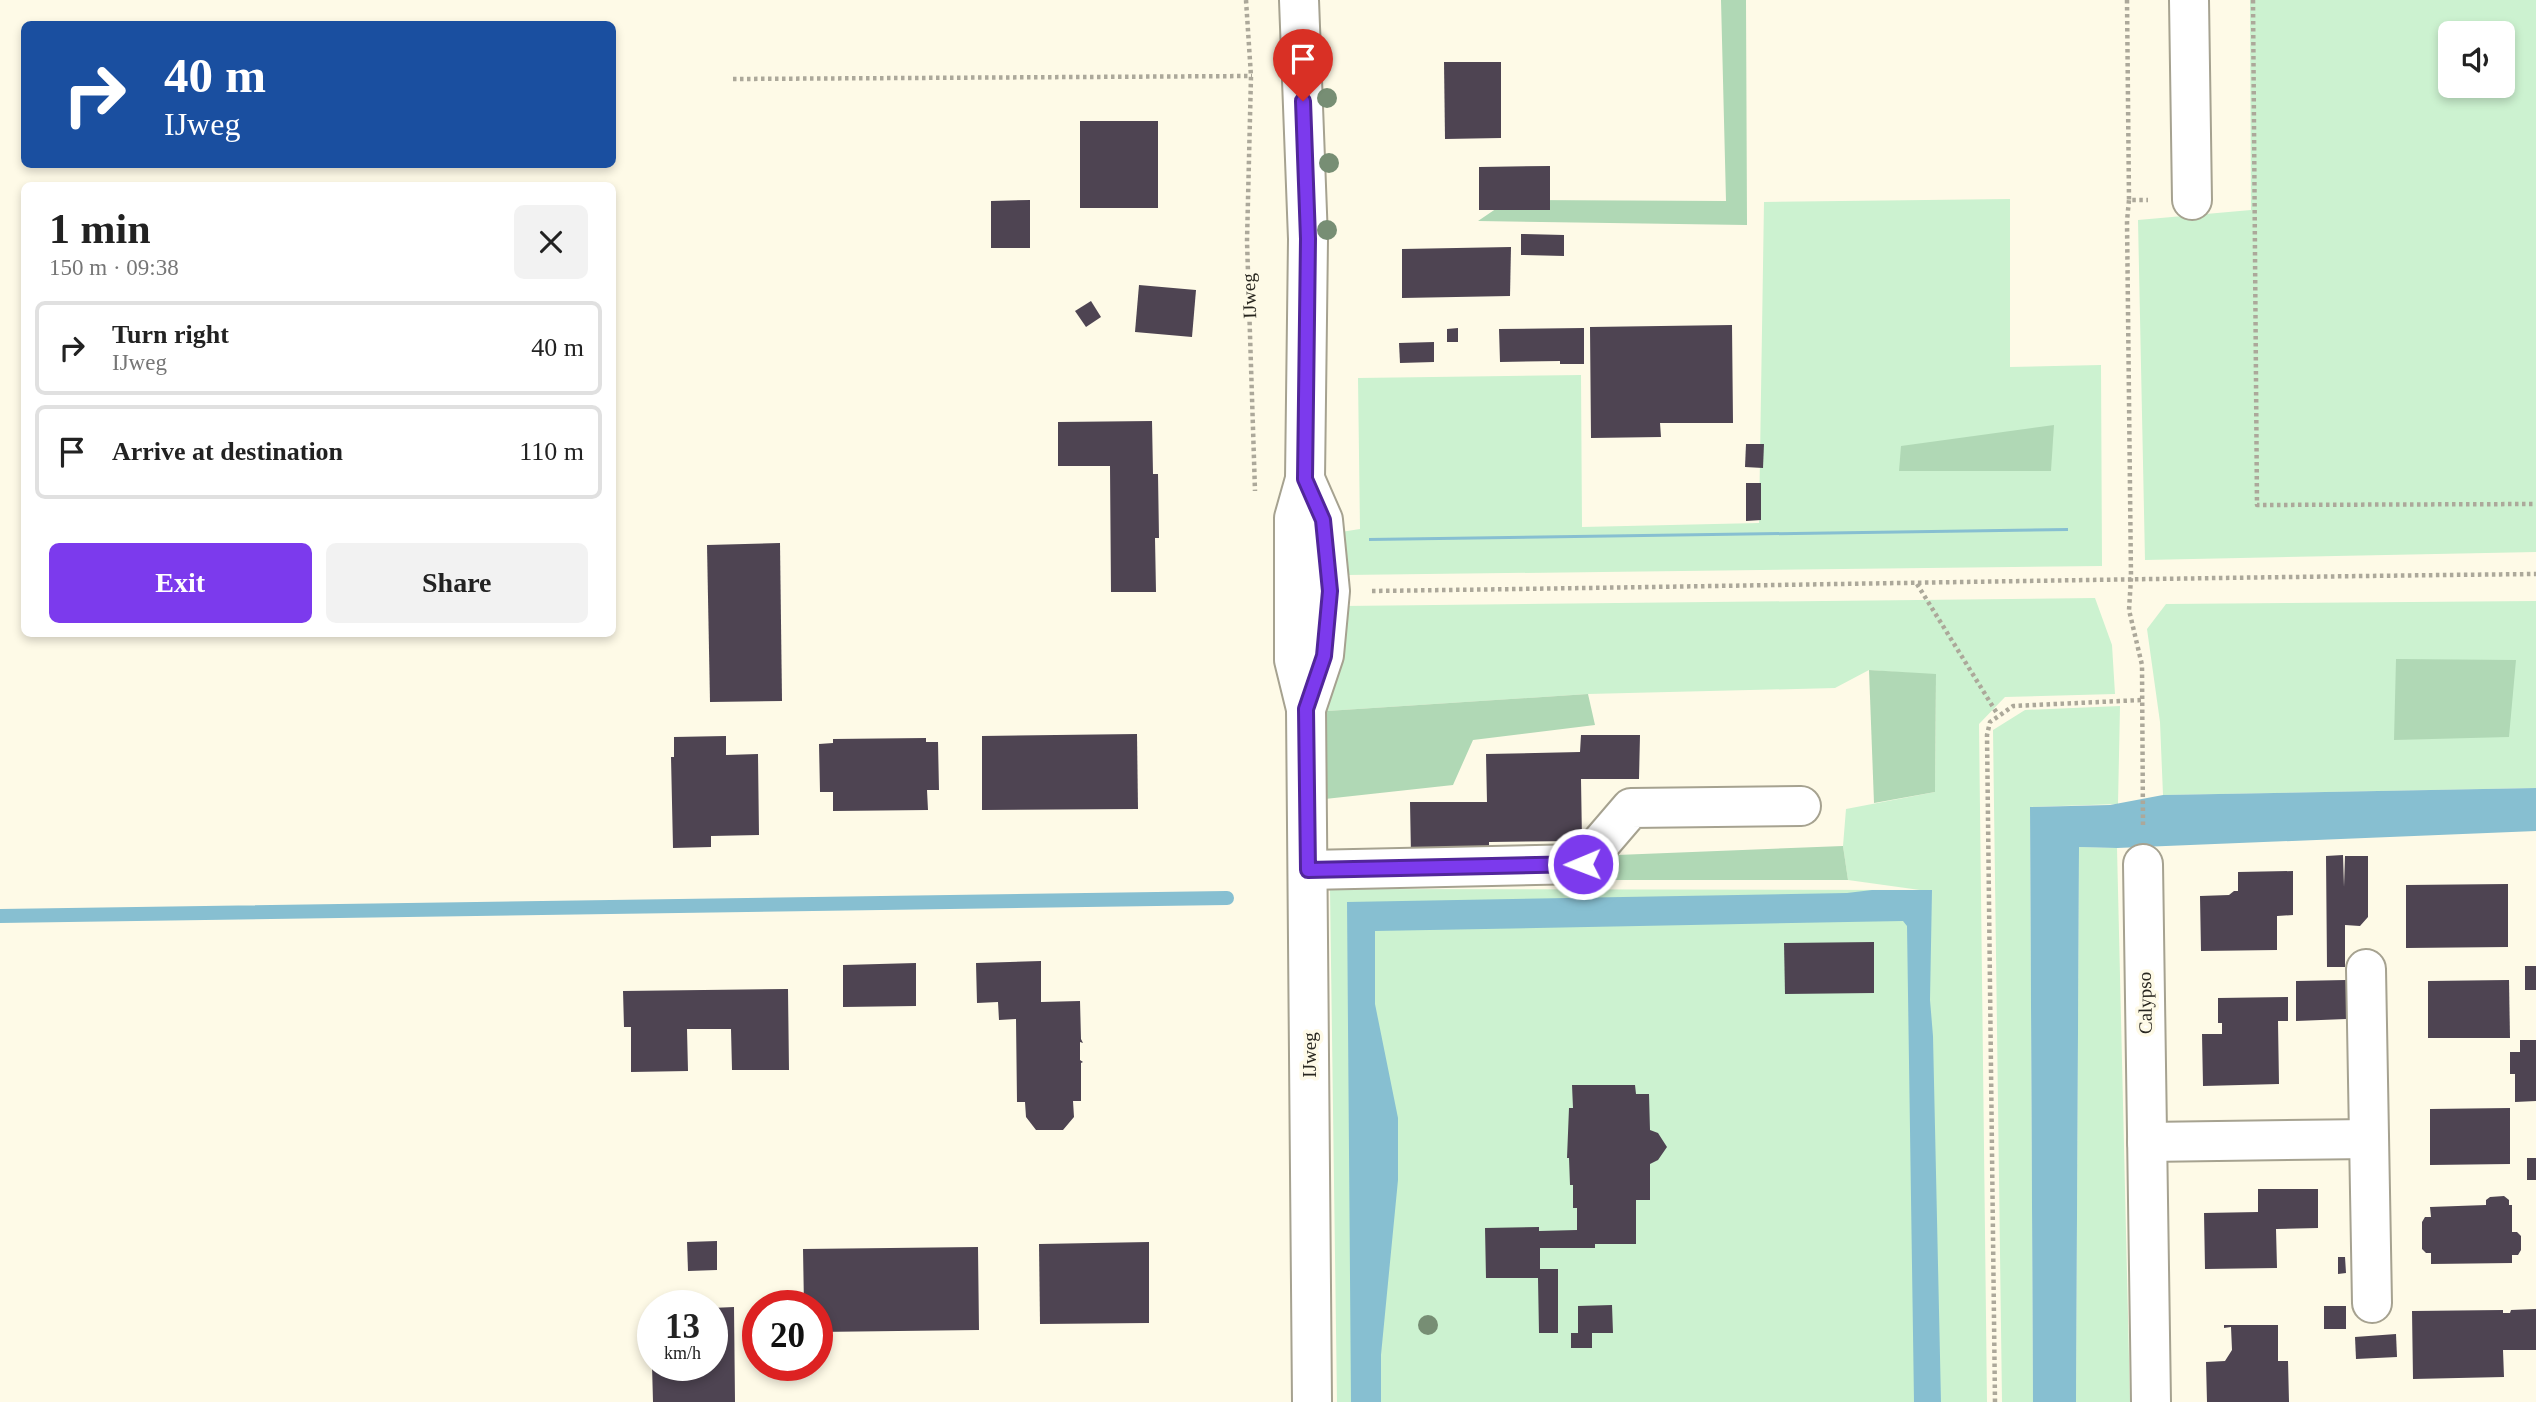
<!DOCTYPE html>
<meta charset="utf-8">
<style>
:root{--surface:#fff;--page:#f2f2f2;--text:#222;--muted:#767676;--line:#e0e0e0;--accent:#7c3aed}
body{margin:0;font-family:"Times New Roman",serif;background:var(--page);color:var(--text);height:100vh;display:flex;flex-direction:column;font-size:26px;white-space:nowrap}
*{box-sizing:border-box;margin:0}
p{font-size:23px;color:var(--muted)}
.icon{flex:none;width:38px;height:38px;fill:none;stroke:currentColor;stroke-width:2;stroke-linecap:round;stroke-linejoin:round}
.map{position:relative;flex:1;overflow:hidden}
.details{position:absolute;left:21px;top:182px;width:595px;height:455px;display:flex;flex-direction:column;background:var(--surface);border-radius:10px;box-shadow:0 4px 10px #0003}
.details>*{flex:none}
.top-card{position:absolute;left:21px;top:21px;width:595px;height:147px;border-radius:10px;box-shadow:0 4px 10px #0003;background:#1a4fa0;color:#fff;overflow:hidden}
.buttons{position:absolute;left:2438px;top:21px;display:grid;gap:14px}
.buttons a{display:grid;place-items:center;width:77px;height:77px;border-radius:10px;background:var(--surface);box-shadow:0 4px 10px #0003;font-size:35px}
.speed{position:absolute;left:637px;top:1290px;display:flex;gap:14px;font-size:35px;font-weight:700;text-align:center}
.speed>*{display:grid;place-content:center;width:91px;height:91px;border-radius:50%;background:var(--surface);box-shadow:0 4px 10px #0003;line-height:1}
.speed small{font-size:18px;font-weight:400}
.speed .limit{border:10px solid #d22;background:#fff;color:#111}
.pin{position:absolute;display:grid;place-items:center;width:60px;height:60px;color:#fff;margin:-72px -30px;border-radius:50% 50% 50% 0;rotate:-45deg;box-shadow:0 0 7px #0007}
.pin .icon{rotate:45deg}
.me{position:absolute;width:77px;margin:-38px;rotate:269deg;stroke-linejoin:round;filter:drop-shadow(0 0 5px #0008)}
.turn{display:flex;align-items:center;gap:24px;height:147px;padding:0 28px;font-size:32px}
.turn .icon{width:91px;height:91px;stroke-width:2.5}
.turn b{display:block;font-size:49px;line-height:60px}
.round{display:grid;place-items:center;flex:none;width:74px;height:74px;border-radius:10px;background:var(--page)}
.head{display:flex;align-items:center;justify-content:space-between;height:119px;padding:0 28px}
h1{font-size:42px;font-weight:600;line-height:52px}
.cta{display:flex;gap:14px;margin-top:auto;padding:14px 28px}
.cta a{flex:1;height:80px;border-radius:10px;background:var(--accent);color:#fff;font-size:28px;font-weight:600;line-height:80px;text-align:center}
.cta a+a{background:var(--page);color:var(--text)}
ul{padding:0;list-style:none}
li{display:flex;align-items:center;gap:21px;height:94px;margin:0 14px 10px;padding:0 14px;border:4px solid var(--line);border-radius:10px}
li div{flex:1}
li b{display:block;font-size:26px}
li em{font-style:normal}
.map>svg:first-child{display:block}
.green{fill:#ccf2d0;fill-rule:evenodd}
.forest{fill:#b0d8b5}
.water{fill:#87bfd1}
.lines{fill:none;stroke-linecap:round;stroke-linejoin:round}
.stream{stroke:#87bfd1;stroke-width:14}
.building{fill:#4e4452}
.minor-casing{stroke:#a6a290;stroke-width:42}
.path{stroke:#aca89a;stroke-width:4.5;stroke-dasharray:3.5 3.5;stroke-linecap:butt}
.minor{stroke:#fff;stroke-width:38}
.tree{fill:#778e74}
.route-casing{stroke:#51269a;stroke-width:18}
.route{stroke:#7c3aed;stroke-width:12}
.labels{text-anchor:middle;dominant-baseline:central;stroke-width:7;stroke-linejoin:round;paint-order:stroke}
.street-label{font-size:19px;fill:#28261f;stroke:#fefae7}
</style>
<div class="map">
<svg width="2536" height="1402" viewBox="0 0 2536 1402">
<rect width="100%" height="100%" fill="#fefae7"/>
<g class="green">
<path d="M2250,0H2536V552L2145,560L2138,220L2251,210ZM2450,33H2502V86H2450Z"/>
<polygon points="2010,199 2010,367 2101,365 2102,566 1346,575 1341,532 1360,529 1358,378 1581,375 1582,527 1759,523 1764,202"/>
<polygon points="2095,598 2112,645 2115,694 2005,697 1979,724 1987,1402 1337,1402 1330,889 1920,890 1848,880 1843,846 1846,809 1935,792 1936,675 1869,670 1835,688 1588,694 1327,711 1344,606"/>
<polygon points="2536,601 2536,788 2163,795 2160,722 2147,629 2166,604"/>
<polygon points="2120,706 2118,804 2030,807 2033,1402 2002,1402 1993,730 2025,710"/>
<polygon points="2079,847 2117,848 2130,1402 2076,1402"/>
</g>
<g class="forest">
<polygon points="1721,0 1746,0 1747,225 1478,221 1509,200 1726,201"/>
<polygon points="2054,425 2051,471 1899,471 1901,446"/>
<polygon points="2396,659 2516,660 2509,737 2394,740"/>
<polygon points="1869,670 1936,674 1935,792 1874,803"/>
<polygon points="1588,694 1595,725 1473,740 1453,785 1325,799 1327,711"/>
<polygon points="1843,846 1848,880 1593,880 1592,856"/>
</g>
<g class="water">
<polygon points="2068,528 2068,531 1369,541 1369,538"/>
<polygon points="2536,788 2536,831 2117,848 2079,847 2076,1402 2033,1402 2030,807 2110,805 2163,795"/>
<polygon points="1872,890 1932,890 1930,1000 1933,1036 1941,1402 1914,1402 1907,926 1903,921 1375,931 1375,1004 1398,1118 1398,1180 1381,1355 1381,1402 1351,1402 1347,902 1847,893"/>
</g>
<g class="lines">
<polyline class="stream" points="0,916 1227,898"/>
</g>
<g class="building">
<polygon points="1444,62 1501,62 1501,138 1445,139"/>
<rect x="1080" y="121" width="78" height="87"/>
<polygon points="1550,166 1550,210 1479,210 1479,167"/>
<polygon points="1030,200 1030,248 991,248 991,201"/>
<polygon points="1521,234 1564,235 1564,256 1521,255"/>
<polygon points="1511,247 1510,296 1402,298 1402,249"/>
<polygon points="1139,285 1196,290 1192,337 1135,332"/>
<polygon points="1091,301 1101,317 1086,327 1075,311"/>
<polygon points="1732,325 1733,423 1660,423 1661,437 1591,438 1590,327"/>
<polygon points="1458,328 1458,342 1447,342 1447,329"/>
<polygon points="1584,328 1584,364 1560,364 1560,361 1500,362 1499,329"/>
<polygon points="1434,342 1434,362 1400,363 1399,343"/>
<polygon points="1152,421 1153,474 1158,474 1159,538 1155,538 1156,592 1111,592 1110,466 1058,466 1058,422"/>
<polygon points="1746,444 1764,444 1763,468 1745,467"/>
<polygon points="1746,483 1761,483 1761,520 1746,521"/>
<polygon points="780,543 782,701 710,702 707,545"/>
<polygon points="1137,734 1138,809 982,810 982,736"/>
<polygon points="1581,735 1640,735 1639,779 1581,779 1582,841 1489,842 1489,854 1411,855 1410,802 1487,802 1486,754 1580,752"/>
<polygon points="726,736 726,755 758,754 759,835 711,836 711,847 673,848 671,757 674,757 674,737"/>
<polygon points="926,738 926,742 938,742 939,790 927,790 928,810 833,811 833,792 820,792 819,744 833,743 833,739"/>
<polygon points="2343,855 2344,887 2345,856 2368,856 2368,917 2360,926 2345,925 2345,967 2327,967 2326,856"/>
<polygon points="2293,871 2293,915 2277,916 2277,950 2201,951 2200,896 2229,895 2234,891 2238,891 2238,872"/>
<polygon points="2508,884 2508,947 2406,948 2406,885"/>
<polygon points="1874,942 1874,993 1785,994 1784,943"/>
<polygon points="1041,961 1041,1002 1080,1001 1081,1039 1083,1043 1080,1042 1080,1060 1083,1062 1081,1063 1081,1101 1073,1101 1074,1117 1063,1130 1036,1130 1026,1117 1025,1102 1017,1102 1016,1019 999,1020 998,1002 977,1003 976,963"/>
<polygon points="916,963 916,1006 843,1007 843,965"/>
<rect x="2525" y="966" width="11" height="24"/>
<polygon points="2346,980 2346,1019 2296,1021 2296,981"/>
<polygon points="2509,980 2510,1038 2428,1038 2428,981"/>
<polygon points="788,989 789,1070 732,1070 731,1029 687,1029 688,1071 631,1072 631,1027 624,1027 623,991"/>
<polygon points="2288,997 2288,1021 2278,1021 2279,1084 2203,1086 2202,1034 2222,1034 2222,1023 2218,1023 2218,998"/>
<polygon points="2520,1040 2536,1040 2536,1101 2515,1102 2515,1074 2510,1074 2510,1052 2520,1052"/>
<polygon points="1572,1085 1635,1085 1636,1094 1649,1094 1650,1130 1658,1133 1667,1147 1658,1160 1650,1164 1650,1200 1636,1200 1636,1244 1595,1244 1595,1248 1540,1248 1540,1269 1558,1269 1558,1333 1539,1333 1538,1278 1486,1278 1485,1228 1539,1227 1539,1231 1577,1230 1577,1208 1573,1208 1573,1185 1570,1185 1569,1158 1567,1158 1569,1108 1573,1108"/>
<polygon points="2510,1108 2510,1164 2430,1165 2430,1109"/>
<rect x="2527" y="1158" width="9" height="22"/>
<polygon points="2258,1189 2318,1189 2318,1228 2276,1229 2277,1268 2205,1269 2204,1213 2258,1212"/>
<polygon points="2504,1196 2509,1200 2509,1205 2512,1205 2512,1232 2517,1232 2521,1236 2521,1250 2518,1255 2512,1255 2512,1263 2431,1264 2431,1253 2426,1253 2422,1249 2422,1222 2425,1217 2431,1217 2430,1207 2486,1205 2486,1200 2490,1197"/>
<polygon points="717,1241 717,1270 688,1271 687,1242"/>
<polygon points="1149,1242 1149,1323 1040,1324 1039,1244"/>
<polygon points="978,1247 979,1330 817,1332 817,1306 804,1306 803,1249"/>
<polygon points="2338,1257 2345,1257 2346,1273 2338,1274"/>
<polygon points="1612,1305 1613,1333 1592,1333 1592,1348 1571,1348 1571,1333 1578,1333 1578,1306"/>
<rect x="2324" y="1306" width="22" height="23"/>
<polygon points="734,1307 735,1402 653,1402 652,1365 712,1365 712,1308"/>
<polygon points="2536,1309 2536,1350 2503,1350 2504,1377 2413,1379 2412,1311 2503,1310 2503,1313 2510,1313 2511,1310"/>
<polygon points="2224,1325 2278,1325 2278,1361 2288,1361 2289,1402 2207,1402 2206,1362 2225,1361 2232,1350 2231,1327 2224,1328"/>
<polygon points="2396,1334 2397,1357 2356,1359 2355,1337"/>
</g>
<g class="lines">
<defs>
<g id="minor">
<polyline points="1299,0 1308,239 1305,479 1294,518 1294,660 1306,709 1312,1402"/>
<polyline points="2189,0 2192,200"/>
<polyline points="1305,479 1323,520 1330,591 1324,655 1306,709"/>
<polyline points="2143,864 2151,1402"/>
<polyline points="1308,870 1583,864 1631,808 1801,806"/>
<polyline points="2366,969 2372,1303"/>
<polyline points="2147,1142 2369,1139"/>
</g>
</defs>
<use href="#minor" class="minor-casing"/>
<g class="path">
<polyline points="1246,0 1251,76 1247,241 1255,491"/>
<polyline points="2127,0 2129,200"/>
<polyline points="2253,0 2257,505 2536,504"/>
<polyline points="733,79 1252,76"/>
<polyline points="1917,584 1998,715"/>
<path d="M1372,591C1760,586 2148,578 2536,574"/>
<polyline points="2143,825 2142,665 2129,610 2131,578 2127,221 2129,200 2148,200"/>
<polyline points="1995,1402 1987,735 1990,722 2013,706 2142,700"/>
</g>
<use href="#minor" class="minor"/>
</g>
<g class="tree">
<circle cx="1327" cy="98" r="10"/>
<circle cx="1329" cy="163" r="10"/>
<circle cx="1327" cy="230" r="10"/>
<circle cx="1428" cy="1325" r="10"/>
</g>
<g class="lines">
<defs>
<polyline id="route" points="1303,101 1308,239 1305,479 1323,520 1330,591 1324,656 1306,709 1308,870 1583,864"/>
</defs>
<use href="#route" class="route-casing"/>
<use href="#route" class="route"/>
</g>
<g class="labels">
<g class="street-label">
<text transform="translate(1249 296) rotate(-92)">IJweg</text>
<text transform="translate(2145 1003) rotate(-91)">Calypso</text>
<text transform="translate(1309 1055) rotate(-90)">IJweg</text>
</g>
</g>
</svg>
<div class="buttons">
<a><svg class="icon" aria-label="sound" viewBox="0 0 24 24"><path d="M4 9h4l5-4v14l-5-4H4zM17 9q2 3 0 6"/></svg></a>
</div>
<div class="speed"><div>13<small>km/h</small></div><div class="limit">20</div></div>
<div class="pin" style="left:1303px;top:101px;background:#d93025"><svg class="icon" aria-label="arrive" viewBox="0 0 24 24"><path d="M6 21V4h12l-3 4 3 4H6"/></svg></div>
<svg class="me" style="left:1583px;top:864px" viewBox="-20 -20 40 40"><circle r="17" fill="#7c3aed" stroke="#fff" stroke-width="3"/><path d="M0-11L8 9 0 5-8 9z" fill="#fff"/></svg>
<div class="top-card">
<div class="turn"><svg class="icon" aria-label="right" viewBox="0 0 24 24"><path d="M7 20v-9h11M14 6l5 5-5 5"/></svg><div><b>40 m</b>IJweg</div></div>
</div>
<section class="details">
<div class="head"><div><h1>1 min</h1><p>150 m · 09:38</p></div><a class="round"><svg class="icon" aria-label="close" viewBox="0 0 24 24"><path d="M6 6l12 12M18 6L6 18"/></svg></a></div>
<ul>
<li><svg class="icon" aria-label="right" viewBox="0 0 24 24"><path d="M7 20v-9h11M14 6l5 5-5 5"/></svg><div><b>Turn right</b><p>IJweg</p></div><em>40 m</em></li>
<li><svg class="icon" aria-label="arrive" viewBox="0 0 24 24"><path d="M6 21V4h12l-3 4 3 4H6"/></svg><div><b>Arrive at destination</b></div><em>110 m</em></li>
</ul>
<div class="cta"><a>Exit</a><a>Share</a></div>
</section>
</div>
